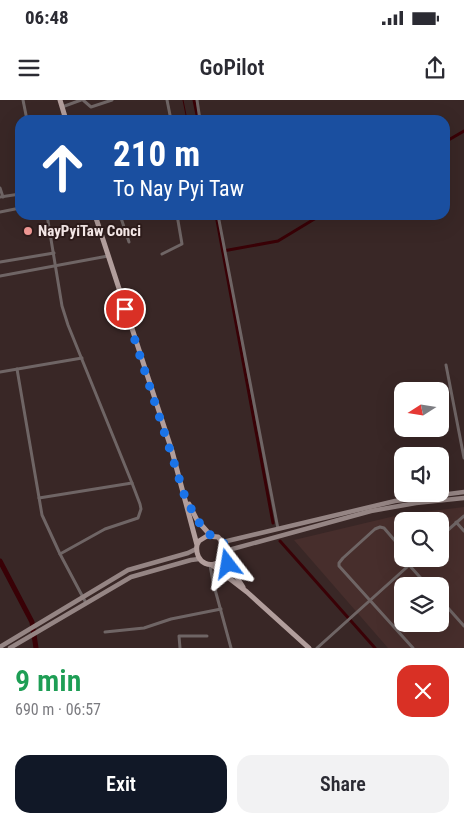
<!DOCTYPE html>
<meta charset="utf-8">
<style>
:root{--surface:#fff;--page:#f2f2f3;--text:#2b2b33;--muted:#7c7c81;--accent:#111827}
body{margin:0;font-family:"Roboto Condensed",sans-serif;background:var(--page);color:var(--text);height:100vh;display:flex;flex-direction:column;font-size:19px;white-space:nowrap}
*{box-sizing:border-box;margin:0}
p{font-size:16px;color:var(--muted)}
.icon{flex:none;width:28px;height:28px;fill:none;stroke:currentColor;stroke-width:2;stroke-linecap:round;stroke-linejoin:round}
.map{position:relative;height:548px;overflow:hidden}
.panel{display:flex;flex-direction:column;background:var(--surface);flex:1}
.panel>*{flex:none}
.top-card{position:absolute;left:15px;top:15px;width:435px;height:105px;border-radius:15px;box-shadow:0 5px 20px #0002;background:#1a4fa0;color:#fff;overflow:hidden}
.needle{width:32px;rotate:258deg}
.tools{position:absolute;left:394px;top:282px;display:grid;gap:10px}
.tools a{display:grid;place-items:center;width:55px;height:55px;border-radius:10px;background:var(--surface);box-shadow:0 5px 20px #0002;font-size:25px}
.pin{position:absolute;display:grid;place-items:center;width:42px;height:42px;color:#fff;margin:-21px;border:2px solid #fff;border-radius:50%;box-shadow:0 1px 5px #0007}
.me{position:absolute;width:55px;margin:-28px;rotate:346deg;stroke-linejoin:round;filter:drop-shadow(0 0 4px #0008)}
.turn{display:flex;align-items:center;gap:18px;height:105px;padding:0 15px;font-size:22px}
.turn .icon{width:65px;height:65px;stroke-width:2.5}
.turn b{display:block;font-size:35px;line-height:42px}
.round{display:grid;place-items:center;flex:none;width:52px;height:52px;border-radius:15px;background:var(--page)}
.summary{display:flex;align-items:center;justify-content:space-between;height:85px;padding:0 15px}
h1{font-size:30px;font-weight:600;line-height:38px;color:#1e9e55}
.action{display:flex;gap:10px;margin-top:auto;padding:10px 15px}
.action a{flex:1;height:58px;border-radius:15px;background:var(--accent);color:#fff;font-size:20px;font-weight:600;line-height:58px;text-align:center}
.action a+a{background:var(--page);color:var(--text)}
.status{display:flex;justify-content:space-between;align-items:center;height:35px;padding:0 25px;background:var(--surface);direction:ltr}
.status svg{height:14px;fill:currentColor}
header{display:flex;justify-content:space-between;align-items:center;height:65px;padding:0 15px;background:var(--surface);font-size:22px;font-weight:600}
.map>svg:first-child{display:block}
.built{fill:#472e2c;fill-rule:evenodd}
.lines{fill:none;stroke-linecap:round;stroke-linejoin:round}
.stream{stroke:#390106;stroke-width:1}
.canal{stroke:#390106;stroke-width:3}
.river{stroke:#390106;stroke-width:5}
.minor{stroke:#6f6565;stroke-width:3}
.secondary{stroke:#958584;stroke-width:4.5}
.primary{stroke:#b29e9c;stroke-width:5}
.route{stroke:#1a73e8;stroke-width:9;stroke-dasharray:0 16.2}
.poi-dot{fill:#f59b97;stroke:#2f1d1c;stroke-width:2}
.labels{text-anchor:middle;dominant-baseline:central;stroke-width:4;stroke-linejoin:round;paint-order:stroke}
.poi-label{font-size:15px;font-weight:bold;fill:#fbeeed;stroke:#2f1d1c;text-anchor:start}
</style>
<div class="status"><b>06:48</b><svg viewBox="0 0 49 12"><path d="M0 12V9h3v3zM5 12V6h3v6zM10 12V3h3v9zM15 12V0h3v12zM26 1h20v11H26zM47 4h2v5h-2z"/></svg></div>
<header><svg class="icon" aria-label="menu" viewBox="0 0 24 24"><path d="M4 6h16M4 12h16M4 18h16"/></svg>GoPilot<svg class="icon" aria-label="share" viewBox="0 0 24 24"><path d="M12 15V3M7 8l5-5 5 5M5 13v7h14v-7"/></svg></header>
<div class="map">
<svg width="464" height="548" viewBox="0 0 464 548">
<rect width="100%" height="100%" fill="#392726"/>
<path class="built" d="M464,407V548H388L294,440L399,415ZM402,421H440V459H402ZM402,486H440V524H402Z"/>
<g class="lines">
<polyline class="stream" points="183,0 187,20"/>
<g class="canal">
<polyline points="194,0 198,20"/>
<polyline points="445,42 464,31"/>
<polyline points="216,115 273,423"/>
<polyline points="223,151 278,141 321,115"/>
<polyline points="280,441 375,548"/>
</g>
<polyline class="river" points="0,461 32,522 36,548"/>
<g class="minor">
<polyline points="23,0 27,20"/>
<polyline points="83,0 91,7 112,0"/>
<polyline points="167,0 171,20"/>
<polyline points="197,0 200,20"/>
<polyline points="62,7 81,0"/>
<polyline points="0,88 3,97"/>
<polyline points="0,97 20,94"/>
<polyline points="0,112 20,108"/>
<polyline points="47,115 62,206 68,225 132,383 140,404 141,409 138,418 105,429 60,454"/>
<polyline points="120,115 129,142"/>
<polyline points="218,115 278,429"/>
<polyline points="96,118 106,115"/>
<polyline points="162,154 182,144 177,115"/>
<polyline points="0,162 54,153"/>
<polyline points="0,176 108,156"/>
<polyline points="446,265 464,358"/>
<polyline points="17,269 42,415 60,454 86,503"/>
<polyline points="0,272 82,258"/>
<polyline points="39,398 132,383"/>
<polyline points="456,422 464,431"/>
<polyline points="440,437 464,416"/>
<polyline points="402,449 384,428 380,427 375,429 343,458 339,463 339,466 413,548"/>
<polyline points="210,465 213,482 231,548"/>
<polyline points="409,465 428,486"/>
<polyline points="213,482 224,475"/>
<polyline points="440,499 464,526"/>
<polyline points="105,532 144,528 171,519 221,509"/>
<polyline points="180,548 179,536 207,536"/>
<polyline points="317,548 416,459"/>
</g>
<g class="secondary">
<polyline points="223,442 395,401 464,392"/>
<polyline points="225,451 371,411 416,403 464,398"/>
<polyline points="0,547 128,470 188,453 196,449"/>
<polyline points="10,548 131,477 191,460 199,459"/>
</g>
<g class="primary">
<polyline points="60,0 66,20"/>
<path d="M95,115L172,351L197,445C194,463 213,472 224,457L225,445L218,437L207,436L199,441L197,445"/>
<polyline points="189,404 197,420 211,436"/>
<polyline points="224,457 243,487"/>
<polyline points="212,465 247,492 309,548"/>
</g>
</g>
<g class="lines">
<path class="route" d="M125,209L185,397C192,410 198,424 209,434C213,437 219,437 223,442C226,447 225,452 224,457L228,464"/>
</g>
<circle class="poi-dot" cx="28" cy="131" r="5"/>
<g class="labels">
<g class="poi-label">
<text x="38" y="131">NayPyiTaw Conci</text>
</g>
</g>
</svg>
<div class="tools">
<a><svg class="needle" viewBox="-14 -14 28 28"><path d="M0-13l5 13h-10z" fill="#e53935"/><path d="M0 13l5-13h-10z" fill="#7c7c81"/></svg></a>
<a><svg class="icon" aria-label="sound" viewBox="0 0 24 24"><path d="M4 9h4l5-4v14l-5-4H4zM17 9q2 3 0 6"/></svg></a>
<a><svg class="icon" aria-label="search" viewBox="0 0 24 24"><circle cx="10" cy="10" r="6"/><path d="M15 15l6 6"/></svg></a>
<a><svg class="icon" aria-label="layers" viewBox="0 0 24 24"><path d="M12 4l9 5-9 5-9-5zM3 14l9 5 9-5"/></svg></a>
</div>
<div class="pin" style="left:125px;top:209px;background:#d93025"><svg class="icon" aria-label="arrive" viewBox="0 0 24 24"><path d="M6 21V4h12l-3 4 3 4H6"/></svg></div>
<svg class="me" style="left:228px;top:464px" viewBox="-20 -20 40 40"><path d="M0-17L14 15 0 8-14 15z" fill="#1a73e8" stroke="#fff" stroke-width="4"/></svg>
<div class="top-card">
<div class="turn"><svg class="icon" aria-label="ahead" viewBox="0 0 24 24"><path d="M12 20V5M6 11l6-6 6 6"/></svg><div><b>210 m</b>To Nay Pyi Taw</div></div>
</div>
</div>
<section class="panel">
<div class="summary"><div><h1>9 min</h1><p>690 m · 06:57</p></div><a class="round" style="background:#d93025;color:#fff"><svg class="icon" aria-label="close" viewBox="0 0 24 24"><path d="M6 6l12 12M18 6L6 18"/></svg></a></div>
<div class="action"><a>Exit</a><a>Share</a></div>
</section>
